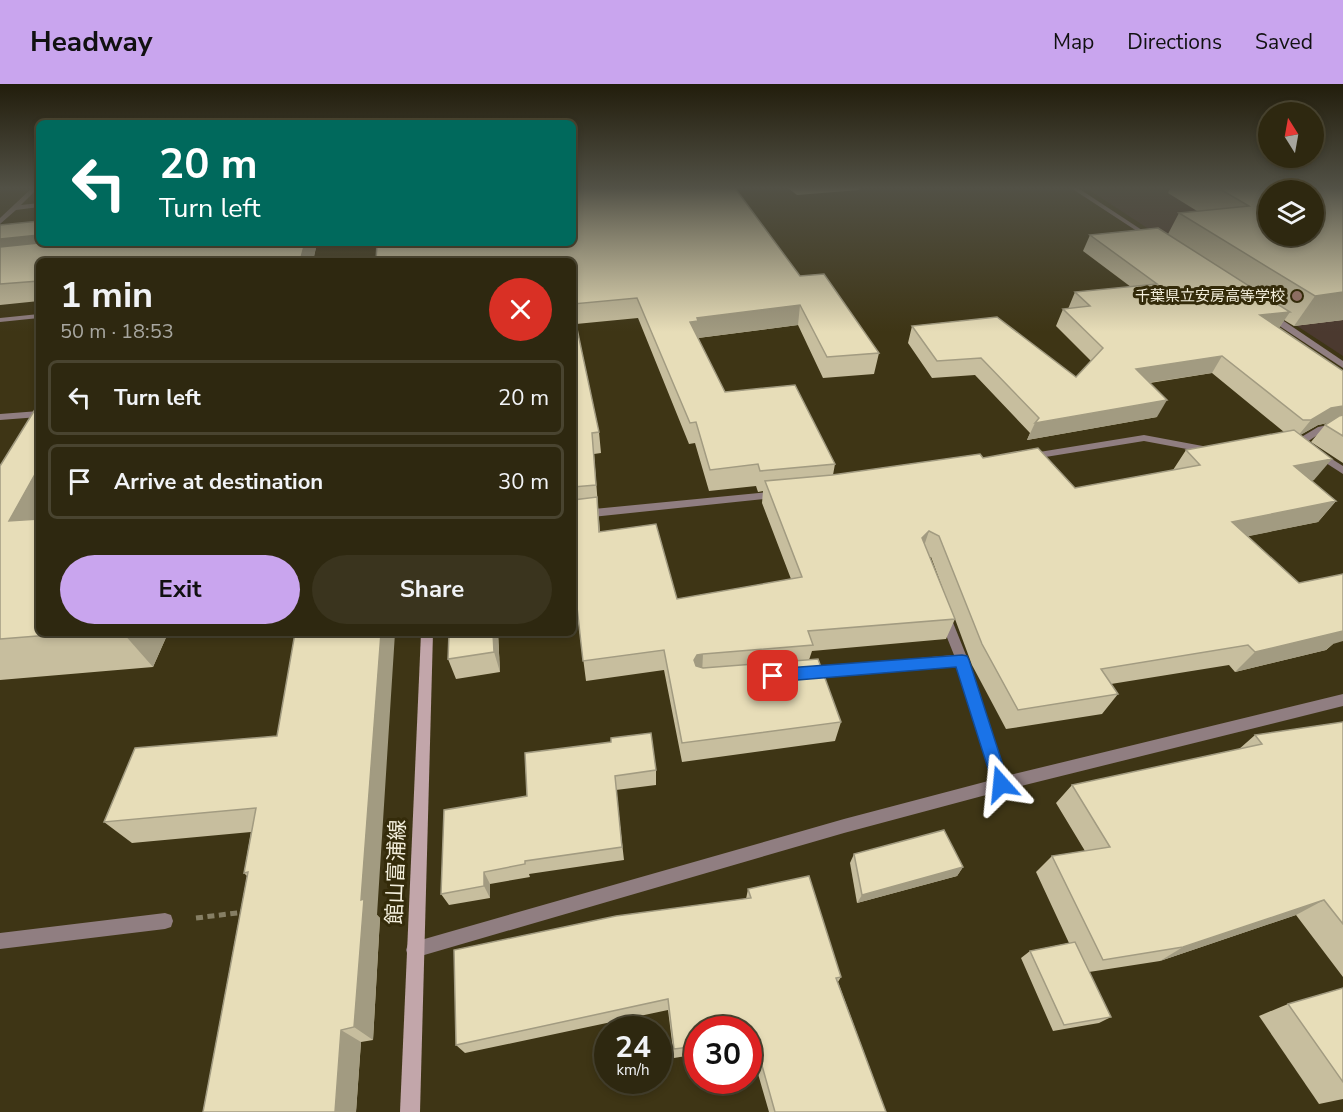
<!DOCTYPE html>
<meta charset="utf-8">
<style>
:root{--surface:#2e2810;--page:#3a341e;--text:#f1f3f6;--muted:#a7a69f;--line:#494430;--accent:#c9a5ee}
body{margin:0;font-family:"Nunito Sans","Noto Sans JP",sans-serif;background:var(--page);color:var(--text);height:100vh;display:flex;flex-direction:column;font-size:22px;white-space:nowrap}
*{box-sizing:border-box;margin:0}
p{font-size:20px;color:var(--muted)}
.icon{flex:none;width:33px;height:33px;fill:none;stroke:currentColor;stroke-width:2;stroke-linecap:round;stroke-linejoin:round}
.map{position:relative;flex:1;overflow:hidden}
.sheet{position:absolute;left:36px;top:174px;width:540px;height:378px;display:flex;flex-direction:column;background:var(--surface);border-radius:9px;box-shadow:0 3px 9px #0003,0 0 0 2px var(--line)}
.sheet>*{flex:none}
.banner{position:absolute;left:36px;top:36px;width:540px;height:126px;border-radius:9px;box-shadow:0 3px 9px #0003,0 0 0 2px var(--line);background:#00695c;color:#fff;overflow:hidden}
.needle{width:39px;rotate:349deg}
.fabs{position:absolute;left:1258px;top:18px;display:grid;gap:12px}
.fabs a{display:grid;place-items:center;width:66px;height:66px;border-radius:50%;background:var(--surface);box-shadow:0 3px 9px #0003,0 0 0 2px var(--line);font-size:30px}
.speed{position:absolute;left:594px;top:932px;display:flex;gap:12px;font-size:30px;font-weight:700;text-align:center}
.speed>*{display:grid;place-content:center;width:78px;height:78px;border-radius:50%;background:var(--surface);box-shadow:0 3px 9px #0003,0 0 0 2px var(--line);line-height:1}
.speed small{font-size:15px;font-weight:400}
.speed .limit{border:9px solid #d22;background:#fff;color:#111}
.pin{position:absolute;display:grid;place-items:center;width:51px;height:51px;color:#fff;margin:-26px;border-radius:12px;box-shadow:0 3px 9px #0006}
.me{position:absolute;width:66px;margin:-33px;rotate:342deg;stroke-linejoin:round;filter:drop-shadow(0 0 4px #0008)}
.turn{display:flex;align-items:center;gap:21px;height:126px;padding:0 24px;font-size:27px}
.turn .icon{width:78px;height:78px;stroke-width:2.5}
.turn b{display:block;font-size:42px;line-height:51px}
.round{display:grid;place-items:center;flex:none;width:63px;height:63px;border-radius:32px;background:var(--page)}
.headline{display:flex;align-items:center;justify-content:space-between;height:102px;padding:0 24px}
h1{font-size:36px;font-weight:700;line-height:45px}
.cta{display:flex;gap:12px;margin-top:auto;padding:12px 24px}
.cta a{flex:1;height:69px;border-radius:36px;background:var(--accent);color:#111;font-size:24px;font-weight:700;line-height:69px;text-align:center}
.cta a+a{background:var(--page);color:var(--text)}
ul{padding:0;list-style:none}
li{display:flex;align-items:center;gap:18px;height:75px;margin:0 12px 9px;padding:0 12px;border:3px solid var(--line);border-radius:9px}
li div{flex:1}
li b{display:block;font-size:22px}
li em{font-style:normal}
header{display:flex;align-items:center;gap:36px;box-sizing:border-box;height:84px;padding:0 30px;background:var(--accent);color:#111}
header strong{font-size:28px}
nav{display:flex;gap:33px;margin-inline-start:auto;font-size:21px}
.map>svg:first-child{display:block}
.education{fill:#4b392f;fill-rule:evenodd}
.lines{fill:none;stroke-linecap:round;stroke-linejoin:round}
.path{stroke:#867f64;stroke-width:5;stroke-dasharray:7 4.5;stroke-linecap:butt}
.service{fill:#907e81;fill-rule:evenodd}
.minor{fill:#907e81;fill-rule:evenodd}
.secondary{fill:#c2a6aa;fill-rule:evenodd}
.wall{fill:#c7be9e;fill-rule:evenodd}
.shaded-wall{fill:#a29b81}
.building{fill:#e7ddb8;stroke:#a29b81;stroke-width:1.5;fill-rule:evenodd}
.route{fill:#1a73e8;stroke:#114b97;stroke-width:1.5}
.education-dot{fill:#8d6e63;stroke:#342b0a;stroke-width:2}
.labels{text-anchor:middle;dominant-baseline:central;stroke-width:6;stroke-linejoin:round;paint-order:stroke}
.far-poi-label{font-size:15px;fill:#f3eedc;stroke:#342b0a;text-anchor:end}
.near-street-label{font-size:21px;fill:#f3eedc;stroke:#342b0a}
</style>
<header>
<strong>Headway</strong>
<nav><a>Map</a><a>Directions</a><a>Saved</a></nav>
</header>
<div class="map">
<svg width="1343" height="1028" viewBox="0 0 1343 1028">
<rect width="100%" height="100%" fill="#3e3515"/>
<path class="education" d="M1086,104H1343V272ZM1269,106H1314V152H1269Z"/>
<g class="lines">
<polyline class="path" points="196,834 245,828"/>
<polygon class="service" points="165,829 171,831 173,837 171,843 165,845 0,865 0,849"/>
<g class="minor">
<polygon points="32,104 38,104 21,121 39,119 39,123 16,126 0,140 0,134"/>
<polygon points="1071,104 1078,104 1154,154 1149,155"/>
<polygon points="1266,229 1272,229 1343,277 1343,284 1266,233"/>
<polygon points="39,230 39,234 0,238 0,234"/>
<polygon points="39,327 39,333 0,336 0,330"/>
<path d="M1343,338V344C1337,345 1329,345 1323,348C1310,354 1300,368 1286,358L1291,355H1298L1318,343Z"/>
<polygon points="1144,351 1208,363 1213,366 1208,369 1144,357 1027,376 1022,373 1027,370"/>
<polygon points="1316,365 1343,382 1343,390 1312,370 1312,366"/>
<polygon points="779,407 784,411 783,413 573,435 573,427"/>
<polygon points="944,526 948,528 950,531 968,576 1006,692 1343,610 1343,622 1001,707 844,749 414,874 408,872 406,866 408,860 414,858 844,735 992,696 957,582 808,594 803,593 801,589 803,585 808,584 954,571 938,531 940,528"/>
</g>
<polygon class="secondary" points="421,549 433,549 420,1028 400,1028"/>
</g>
<g class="wall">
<polygon points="788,104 860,104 859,106 797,111"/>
<path d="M1170,104H1343V236L1294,242L1284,236L1279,244L1343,287V379L1311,358L1325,341L1327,339L1318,341L1300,351L1314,396L1311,397L1336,417L1318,438L1248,452L1333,560L1326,566L1235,588L1229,581L1111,600L1118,610L1102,630L1006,645L972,581L955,535L946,555L812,567L809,576L841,638L835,657L682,678L664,586L586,597L578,535H573V177L377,159H439L800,192L879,269L874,290L823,294L798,241L698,254L725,308L835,380L833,391L983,374L1075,404L1173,386L1186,366L1284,348L1212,289L1150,299L1157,333L1027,356L1030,349L975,291L932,294L908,259L912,242L1076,293L1091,277L1056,242L1063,225H1068L1075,208L1131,203L1083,167L1090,151L1168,150L1179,129L1197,127L1168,109ZM638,234L689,360L695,359L709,407L756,402L758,408L763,407L762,419L791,495L677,515L600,448L594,370L601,369L599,348L576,240ZM930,473H931L947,516Z"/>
<polygon points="0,141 317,159 313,177 39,177 39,217 0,221"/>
<polygon points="0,382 39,549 168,549 153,583 0,596"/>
<polygon points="449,549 498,549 500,588 456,595 448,575"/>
<polygon points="1343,638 1343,893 1296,831 1160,877 1089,888 1111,933 1099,939 1053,947 1021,874 1030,867 1069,859 1036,788 1052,772 1085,767 1056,719 1072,701 1238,666 1255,651"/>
<polygon points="277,652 377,831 380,834 373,956 361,958 356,1028 203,1028 247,792 244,789 251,748 132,759 104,738"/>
<polygon points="525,669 656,686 656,701 616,706 624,776 529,790 530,793 490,800 490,814 449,821 441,810 527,712"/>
<polygon points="854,770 963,783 957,792 857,819 850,779"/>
<polygon points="748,805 841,893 838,898 886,1028 769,1028 750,962 748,962 748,945 698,945 698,970 674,974 668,926 465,969 456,961 746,815"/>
<polygon points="1343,904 1343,1015 1319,1020 1259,932 1288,920"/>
</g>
<g class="shaded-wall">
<polygon points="39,151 39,159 0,175 0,155"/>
<polygon points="305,159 317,159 313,177 300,177"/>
<polygon points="1343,208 1343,236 1294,242 1315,212"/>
<polygon points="800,221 798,241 698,254 690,238 697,234"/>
<polygon points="1290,228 1279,244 1260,231"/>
<polygon points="1222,272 1212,289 1127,302 1136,285"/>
<polygon points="1167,316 1157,333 1027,356 1035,339"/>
<polygon points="1343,322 1343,336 1318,341 1297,353 1311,336 1331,324"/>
<polygon points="1332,375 1314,396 1277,404 1294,382"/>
<polygon points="39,383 39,470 9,437"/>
<polygon points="1336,417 1318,438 1215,459 1232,438"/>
<polygon points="929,447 922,468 922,454"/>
<polygon points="1343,544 1343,557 1333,560 1326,566 1235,588 1255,568"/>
<polygon points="123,549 168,549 153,583"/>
<polygon points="381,549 395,549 377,831 380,834 373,956 354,943 361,816"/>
<polygon points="493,549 498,549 500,588 494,568"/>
<polygon points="703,570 702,590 697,591 694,576 697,571"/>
<polygon points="963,783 957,792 857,819 862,811"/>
<polygon points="484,788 490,800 490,814 484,802"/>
<polygon points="1324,816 1296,831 1160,877 1183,863"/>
<polygon points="341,946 361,958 356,1028 335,1028"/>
</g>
<g class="building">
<polygon points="573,104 735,104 800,192 824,190 879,269 827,273 800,221 697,234 698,237 690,238 725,308 795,301 835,380 760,387 758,380 710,386 696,338 690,339 637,214 573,220 573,177 376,177 377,159 573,159"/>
<path d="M1218,104H1343V208L1315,212L1179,129L1249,122ZM1269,106H1314V152H1269Z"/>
<polygon points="39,137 39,151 0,155 0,141"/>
<polygon points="1158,144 1290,228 1260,231 1343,287 1343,322 1331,324 1311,336 1303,336 1222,272 1136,285 1167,316 1035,339 1039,334 981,274 937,277 912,242 997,233 1076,293 1103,264 1063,225 1090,222 1075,208 1157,200 1090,151"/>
<polygon points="39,159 305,159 300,177 263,177 265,173 212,177 39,177 39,197 0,200 0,163"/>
<polygon points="573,226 599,348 592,349 596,401 573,403"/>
<polygon points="39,319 39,383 9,437 39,435 39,549 75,549 0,555 0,382"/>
<polygon points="1343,331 1343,352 1325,341 1339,332"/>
<polygon points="1294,346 1332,375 1294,382 1336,417 1232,438 1299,499 1343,490 1343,547 1255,568 1248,561 1101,585 1118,610 1018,626 982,560 939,452 929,447 922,454 955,535 808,547 813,561 703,570 697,571 694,576 696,582 703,584 818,575 841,638 682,659 664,566 583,577 576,514 573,514 573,416 597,413 599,448 656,440 677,515 802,493 765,397 832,391 980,370 983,374 1038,364 1075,404 1200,381 1186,366"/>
<polygon points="295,549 381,549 361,816 364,815 354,943 341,946 335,1028 203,1028 248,788 244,789 256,724 104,738 135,664 277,652"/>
<polygon points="449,549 493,549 494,568 448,575"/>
<polygon points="1343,638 1343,840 1324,816 1183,863 1103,876 1052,772 1110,763 1072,701 1262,660 1255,651"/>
<polygon points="651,649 656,686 615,692 622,763 525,777 525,780 484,788 484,802 441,810 444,726 527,712 525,669 611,658 611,654"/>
<polygon points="944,746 963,783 862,811 854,770"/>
<polygon points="809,792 841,893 836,894 886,1028 775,1028 754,953 748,954 748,945 698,945 698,962 674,965 668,915 456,961 454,866 616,832 751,814 748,805"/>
<polygon points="1075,858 1111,933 1064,941 1030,867"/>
<polygon points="1343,904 1343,998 1288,920"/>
</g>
<linearGradient id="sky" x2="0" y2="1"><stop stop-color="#221d0c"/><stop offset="0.42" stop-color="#525146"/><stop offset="1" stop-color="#525146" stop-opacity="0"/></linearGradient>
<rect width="1343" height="248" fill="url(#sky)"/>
<polygon class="route" points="962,571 967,572 969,576 1009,700 1007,705 1001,707 995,705 993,700 956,583 773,598 768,596 766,592 768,587 773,585"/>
<circle class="education-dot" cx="1297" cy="212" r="6"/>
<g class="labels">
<g class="far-poi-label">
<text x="1285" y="212">千葉県立安房高等学校</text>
</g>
<g class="near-street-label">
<text transform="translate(396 788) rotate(-88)">館山富浦線</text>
</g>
</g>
</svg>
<div class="fabs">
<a><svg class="needle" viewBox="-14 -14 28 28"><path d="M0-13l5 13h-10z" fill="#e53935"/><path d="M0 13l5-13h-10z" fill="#a7a69f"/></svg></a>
<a><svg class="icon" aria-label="layers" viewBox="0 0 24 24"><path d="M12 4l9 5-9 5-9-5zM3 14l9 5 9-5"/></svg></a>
</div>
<div class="speed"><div>24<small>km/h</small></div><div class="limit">30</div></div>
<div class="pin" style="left:773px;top:592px;background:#d93025"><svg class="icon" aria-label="arrive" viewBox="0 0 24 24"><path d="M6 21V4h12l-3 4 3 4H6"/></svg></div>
<svg class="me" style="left:1001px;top:700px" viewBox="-20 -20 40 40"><path d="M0-17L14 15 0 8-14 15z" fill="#1a73e8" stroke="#fff" stroke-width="4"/></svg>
<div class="banner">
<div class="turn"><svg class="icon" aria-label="left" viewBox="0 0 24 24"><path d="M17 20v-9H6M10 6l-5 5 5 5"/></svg><div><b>20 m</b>Turn left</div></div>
</div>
<section class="sheet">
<div class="headline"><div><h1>1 min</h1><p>50 m · 18:53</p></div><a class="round" style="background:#d93025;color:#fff"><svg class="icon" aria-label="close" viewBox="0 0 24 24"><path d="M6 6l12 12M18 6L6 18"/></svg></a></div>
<ul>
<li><svg class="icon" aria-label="left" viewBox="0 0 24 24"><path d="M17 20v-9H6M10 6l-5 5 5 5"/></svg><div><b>Turn left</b></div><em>20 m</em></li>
<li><svg class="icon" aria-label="arrive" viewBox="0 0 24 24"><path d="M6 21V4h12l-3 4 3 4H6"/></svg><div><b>Arrive at destination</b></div><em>30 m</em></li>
</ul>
<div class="cta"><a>Exit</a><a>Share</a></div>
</section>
</div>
